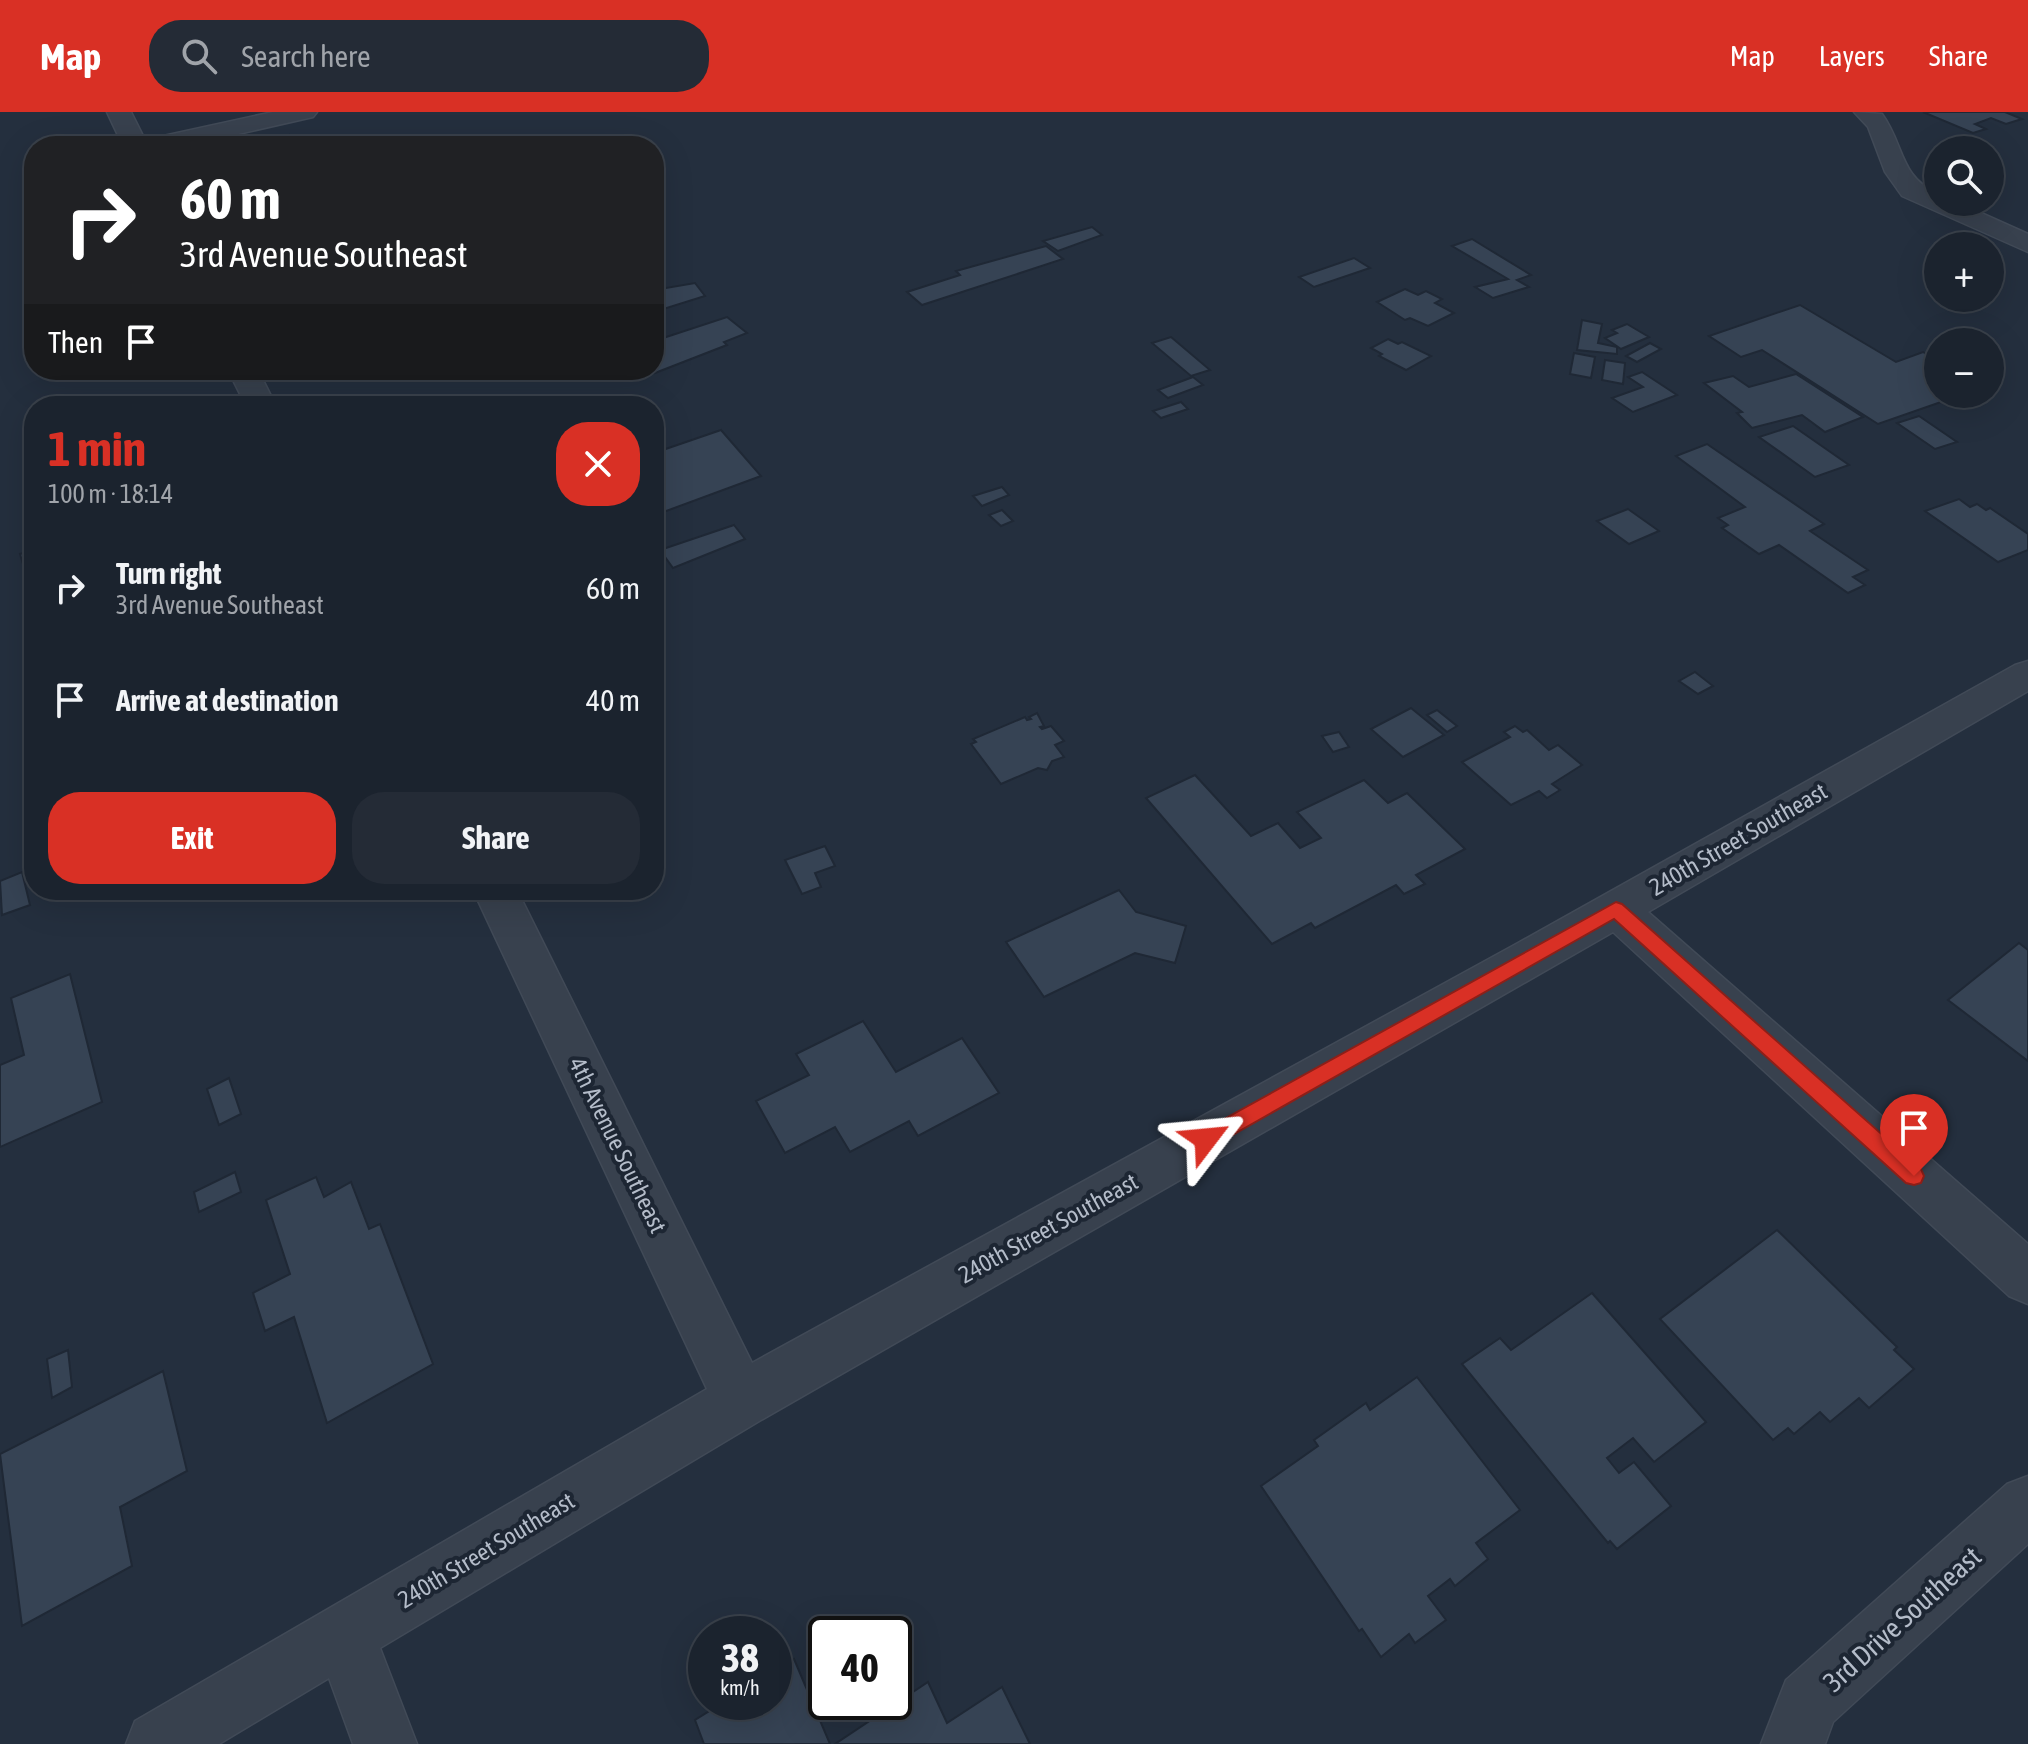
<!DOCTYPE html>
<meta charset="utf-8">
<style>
:root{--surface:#1b232e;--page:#242b36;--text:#f1f3f6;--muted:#a0a4aa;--line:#39404a;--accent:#d93025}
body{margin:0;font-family:"Asap Condensed",sans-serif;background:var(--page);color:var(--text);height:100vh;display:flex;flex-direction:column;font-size:30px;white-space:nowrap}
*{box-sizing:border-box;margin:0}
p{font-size:26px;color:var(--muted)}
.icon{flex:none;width:44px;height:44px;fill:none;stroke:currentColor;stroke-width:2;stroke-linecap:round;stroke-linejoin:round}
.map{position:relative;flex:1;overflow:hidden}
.panel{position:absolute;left:24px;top:284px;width:640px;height:504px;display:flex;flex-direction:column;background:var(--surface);border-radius:32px;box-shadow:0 8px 32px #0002,0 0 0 2px var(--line)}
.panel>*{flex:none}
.guide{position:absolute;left:24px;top:24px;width:640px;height:244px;border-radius:32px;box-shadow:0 8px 32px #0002,0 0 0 2px var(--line);background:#202124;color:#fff;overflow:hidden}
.fabs{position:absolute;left:1924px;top:24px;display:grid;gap:16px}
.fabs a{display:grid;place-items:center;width:80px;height:80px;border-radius:50%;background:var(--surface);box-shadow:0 8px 32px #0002,0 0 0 2px var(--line);font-size:40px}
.speed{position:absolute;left:688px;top:1504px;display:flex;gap:16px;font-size:40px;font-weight:700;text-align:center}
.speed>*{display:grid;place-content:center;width:104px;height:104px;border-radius:50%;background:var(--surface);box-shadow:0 8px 32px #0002,0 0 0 2px var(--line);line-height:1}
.speed small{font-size:20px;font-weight:400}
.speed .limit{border:4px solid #111;border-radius:12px;background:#fff;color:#111}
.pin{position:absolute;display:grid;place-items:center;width:68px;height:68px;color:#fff;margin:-82px -34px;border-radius:50% 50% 50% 0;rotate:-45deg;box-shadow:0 0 8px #0007}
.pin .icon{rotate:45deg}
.me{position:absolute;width:88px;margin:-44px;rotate:61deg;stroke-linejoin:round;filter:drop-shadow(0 0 6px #0008)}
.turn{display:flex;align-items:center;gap:28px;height:168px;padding:0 24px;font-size:36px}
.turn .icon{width:104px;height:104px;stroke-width:2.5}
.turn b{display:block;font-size:56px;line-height:68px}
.then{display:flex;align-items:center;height:76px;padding:0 24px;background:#0003;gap:16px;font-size:30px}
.round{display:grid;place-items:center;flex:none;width:84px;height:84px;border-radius:32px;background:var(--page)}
.summary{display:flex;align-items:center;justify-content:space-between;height:136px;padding:0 24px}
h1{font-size:48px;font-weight:700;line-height:60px;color:var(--accent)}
.button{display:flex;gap:16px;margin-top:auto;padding:16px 24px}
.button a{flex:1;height:92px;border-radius:32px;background:var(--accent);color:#fff;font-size:32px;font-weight:700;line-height:92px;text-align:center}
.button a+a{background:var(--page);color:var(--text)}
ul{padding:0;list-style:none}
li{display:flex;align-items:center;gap:24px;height:112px;padding:0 24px}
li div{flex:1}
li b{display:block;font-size:30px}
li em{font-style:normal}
header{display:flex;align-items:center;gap:48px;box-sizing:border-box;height:112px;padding:0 40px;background:var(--accent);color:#fff}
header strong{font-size:38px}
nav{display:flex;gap:44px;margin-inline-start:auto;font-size:28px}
.search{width:560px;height:72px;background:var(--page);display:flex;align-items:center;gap:20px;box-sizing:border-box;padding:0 28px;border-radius:32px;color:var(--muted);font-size:30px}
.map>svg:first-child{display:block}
.building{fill:#364354;stroke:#1f2835;stroke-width:2}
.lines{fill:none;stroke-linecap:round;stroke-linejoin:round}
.minor-casing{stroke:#414a57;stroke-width:3}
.minor{fill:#38414e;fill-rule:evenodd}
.route{fill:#d93025;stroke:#8d1f18;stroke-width:2}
.labels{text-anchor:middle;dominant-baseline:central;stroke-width:8;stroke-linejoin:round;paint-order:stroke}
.street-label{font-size:24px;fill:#b4bcc9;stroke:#1d2633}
.near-street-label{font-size:28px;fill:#b4bcc9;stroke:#1d2633}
</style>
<header>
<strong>Map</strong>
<div class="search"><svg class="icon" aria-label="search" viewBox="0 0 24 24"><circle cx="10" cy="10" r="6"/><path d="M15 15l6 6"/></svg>Search here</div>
<nav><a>Map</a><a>Layers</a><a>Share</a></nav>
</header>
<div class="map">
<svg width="2028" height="1632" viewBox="0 0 2028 1632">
<rect width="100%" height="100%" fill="#242f3e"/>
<g class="building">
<polygon points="1923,0 2005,0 2022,7 2006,12 1991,6 1975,12 1986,17 1973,21"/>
<polygon points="289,23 295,34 253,32"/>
<polygon points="1092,115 1102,123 1058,139 1043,129"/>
<polygon points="1472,127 1531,163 1517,168 1529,175 1493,186 1475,175 1508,167 1452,134"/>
<polygon points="1046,134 1063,147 922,193 907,180 960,163 956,159"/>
<polygon points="1354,146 1370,156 1314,175 1299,165"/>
<polygon points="695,171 705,184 654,200 654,178"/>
<polygon points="1405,177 1418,183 1426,179 1442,187 1435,191 1454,201 1428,214 1410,206 1405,208 1377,190"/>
<polygon points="1800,193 1896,250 1923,240 1938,249 1938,282 1964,282 1878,312 1762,238 1741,245 1709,224"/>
<polygon points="727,205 747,221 724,230 727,233 655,261 652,258 654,229"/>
<polygon points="1582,208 1602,212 1598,231 1617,235 1617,242 1577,238"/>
<polygon points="1627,212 1649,225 1621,237 1605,226 1617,221 1612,218"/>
<polygon points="1171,225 1210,258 1191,264 1152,231"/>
<polygon points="1388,227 1398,232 1402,230 1431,244 1406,258 1379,244 1382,242 1371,236"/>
<polygon points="1650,231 1661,237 1637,250 1626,244"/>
<polygon points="1574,241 1595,245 1591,266 1570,262"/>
<polygon points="1605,248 1625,251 1623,272 1602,268"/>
<polygon points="1642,260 1677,283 1633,300 1612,286 1643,275 1628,265"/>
<polygon points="1796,262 1863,305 1825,320 1802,303 1752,316 1737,301 1742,300 1704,271 1733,264 1749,275"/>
<polygon points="1193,265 1203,273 1168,286 1158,278"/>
<polygon points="1181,290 1188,297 1161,306 1153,299"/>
<polygon points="1919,304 1957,330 1935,337 1897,311"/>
<polygon points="1793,314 1849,353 1815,365 1759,325"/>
<polygon points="721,318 761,364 658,402 654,397 654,341"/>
<polygon points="1707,332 1824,412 1810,419 1868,458 1853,465 1865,473 1848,481 1779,433 1759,442 1722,416 1728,413 1718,406 1745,395 1676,344"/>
<polygon points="1002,375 1009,383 982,394 973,384"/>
<polygon points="1959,387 1970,395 1977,392 1986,398 1990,396 2028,422 2028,438 1998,450 1925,399"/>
<polygon points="1628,397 1659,419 1629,432 1597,409"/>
<polygon points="1002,398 1013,409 1001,414 989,403"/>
<polygon points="734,413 745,427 673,456 660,438"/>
<polygon points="34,438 34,498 32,499 26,481 31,479 20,442"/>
<polygon points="1695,560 1713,574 1698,582 1679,569"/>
<polygon points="1411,596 1444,623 1403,645 1371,617"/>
<polygon points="1437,598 1457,614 1447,620 1427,603"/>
<polygon points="1037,601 1044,614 1040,615 1042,617 1051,614 1064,629 1055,633 1064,645 1052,649 1047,658 1038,656 1001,672 971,632 976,630 973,627 1025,605 1027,608 1031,607 1029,605"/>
<polygon points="1515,614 1523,620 1527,618 1549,638 1558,633 1582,653 1552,672 1560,678 1547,686 1539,679 1511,693 1462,650 1510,625 1504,620"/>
<polygon points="1339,620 1349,635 1333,640 1322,624"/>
<polygon points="1195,663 1251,724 1278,711 1300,736 1321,726 1297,700 1364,668 1388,691 1407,681 1465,737 1416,763 1425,772 1404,782 1396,773 1315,816 1311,811 1272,832 1146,686"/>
<polygon points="825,734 835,754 815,761 821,775 802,782 785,748"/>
<polygon points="22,760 30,793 2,803 0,769"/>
<polygon points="1119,778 1136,800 1186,814 1175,851 1135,841 1044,885 1006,830"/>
<polygon points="2019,831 2028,838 2028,949 1948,888"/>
<polygon points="70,862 102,990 0,1035 0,953 24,943 11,886"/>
<polygon points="863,909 896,960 962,926 999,981 918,1024 909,1009 850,1040 835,1015 785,1041 756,989 809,963 796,942"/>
<polygon points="229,966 241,1002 219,1013 207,977"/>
<polygon points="235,1060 241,1080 199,1100 194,1080"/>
<polygon points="316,1065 324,1085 351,1070 369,1117 380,1112 433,1252 327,1311 294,1205 265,1219 253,1181 290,1162 266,1088"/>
<polygon points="1777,1118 1897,1235 1894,1238 1914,1257 1869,1296 1859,1286 1830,1310 1820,1300 1794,1322 1788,1316 1773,1328 1660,1207"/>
<polygon points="1592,1181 1706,1310 1654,1350 1633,1326 1607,1346 1619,1361 1634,1350 1671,1394 1617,1437 1610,1429 1608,1431 1462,1252 1500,1226 1511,1238"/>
<polygon points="68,1238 72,1275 52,1286 47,1247"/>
<polygon points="163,1259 187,1359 120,1395 132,1454 22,1514 0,1342"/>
<polygon points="1417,1265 1520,1398 1476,1431 1488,1447 1455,1474 1450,1467 1428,1484 1446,1508 1415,1531 1409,1522 1381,1545 1362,1517 1359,1519 1261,1374 1318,1334 1314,1328 1366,1291 1370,1298"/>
<polygon points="794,1547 830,1632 704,1632 695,1608 724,1590 774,1590 774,1559"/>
<polygon points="928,1570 947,1611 1002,1575 1030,1632 835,1632"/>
</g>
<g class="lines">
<defs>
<g id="minor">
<polygon points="107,0 131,0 145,28 273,0 317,0 313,5 185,34 123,34"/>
<path d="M1854,0L1882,2C1905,34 1899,64 1938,82V90H1957L2028,122V140L1902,84L1885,60L1868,15Z"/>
<polygon points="228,258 258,258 276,294 246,294"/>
<polygon points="2028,549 2028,579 1648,800 2028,1132 2028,1192 2009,1184 1613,820 761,1308 380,1536 417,1632 353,1632 329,1566 219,1632 126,1632 135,1609 707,1277 473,778 517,778 752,1251 1518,831 2015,553"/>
<polygon points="2028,1364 2028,1432 1833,1610 1825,1632 1761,1632 1786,1568 2007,1372"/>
</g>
</defs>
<use href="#minor" class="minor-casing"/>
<use href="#minor" class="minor"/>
</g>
<polygon class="route" points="1616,790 1622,792 1921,1057 1924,1064 1921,1071 1914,1073 1906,1071 1614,807 1213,1034 1206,1037 1199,1034 1196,1027 1199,1021"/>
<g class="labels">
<g class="street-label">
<text transform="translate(1738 727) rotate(-30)">240th Street Southeast</text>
<text transform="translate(618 1033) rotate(64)">4th Avenue Southeast</text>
<text transform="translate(1048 1116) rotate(-29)">240th Street Southeast</text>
<text transform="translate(486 1438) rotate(-31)">240th Street Southeast</text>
</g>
<g class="near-street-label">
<text transform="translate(1902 1507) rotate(-42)">3rd Drive Southeast</text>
</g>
</g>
</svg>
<div class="fabs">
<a><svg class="icon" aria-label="search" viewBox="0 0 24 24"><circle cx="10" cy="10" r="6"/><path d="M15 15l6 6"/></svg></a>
<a>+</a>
<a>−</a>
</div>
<div class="speed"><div>38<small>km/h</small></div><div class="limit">40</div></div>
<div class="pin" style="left:1914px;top:1064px;background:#d93025"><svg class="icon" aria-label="arrive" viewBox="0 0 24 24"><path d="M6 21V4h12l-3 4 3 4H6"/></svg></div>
<svg class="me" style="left:1206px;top:1027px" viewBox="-20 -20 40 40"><path d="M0-17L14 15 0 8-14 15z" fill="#d93025" stroke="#fff" stroke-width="4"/></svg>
<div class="guide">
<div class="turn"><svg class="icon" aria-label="right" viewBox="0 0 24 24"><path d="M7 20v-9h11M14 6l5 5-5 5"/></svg><div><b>60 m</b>3rd Avenue Southeast</div></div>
<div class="then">Then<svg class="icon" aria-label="arrive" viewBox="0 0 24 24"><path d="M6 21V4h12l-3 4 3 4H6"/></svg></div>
</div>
<section class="panel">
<div class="summary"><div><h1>1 min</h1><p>100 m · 18:14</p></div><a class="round" style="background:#d93025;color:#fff"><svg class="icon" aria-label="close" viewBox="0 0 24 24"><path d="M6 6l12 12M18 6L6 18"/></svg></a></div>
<ul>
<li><svg class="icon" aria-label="right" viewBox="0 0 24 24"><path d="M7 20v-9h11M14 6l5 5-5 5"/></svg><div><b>Turn right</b><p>3rd Avenue Southeast</p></div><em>60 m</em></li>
<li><svg class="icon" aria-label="arrive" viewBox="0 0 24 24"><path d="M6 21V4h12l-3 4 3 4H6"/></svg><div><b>Arrive at destination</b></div><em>40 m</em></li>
</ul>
<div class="button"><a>Exit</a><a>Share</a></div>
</section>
</div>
